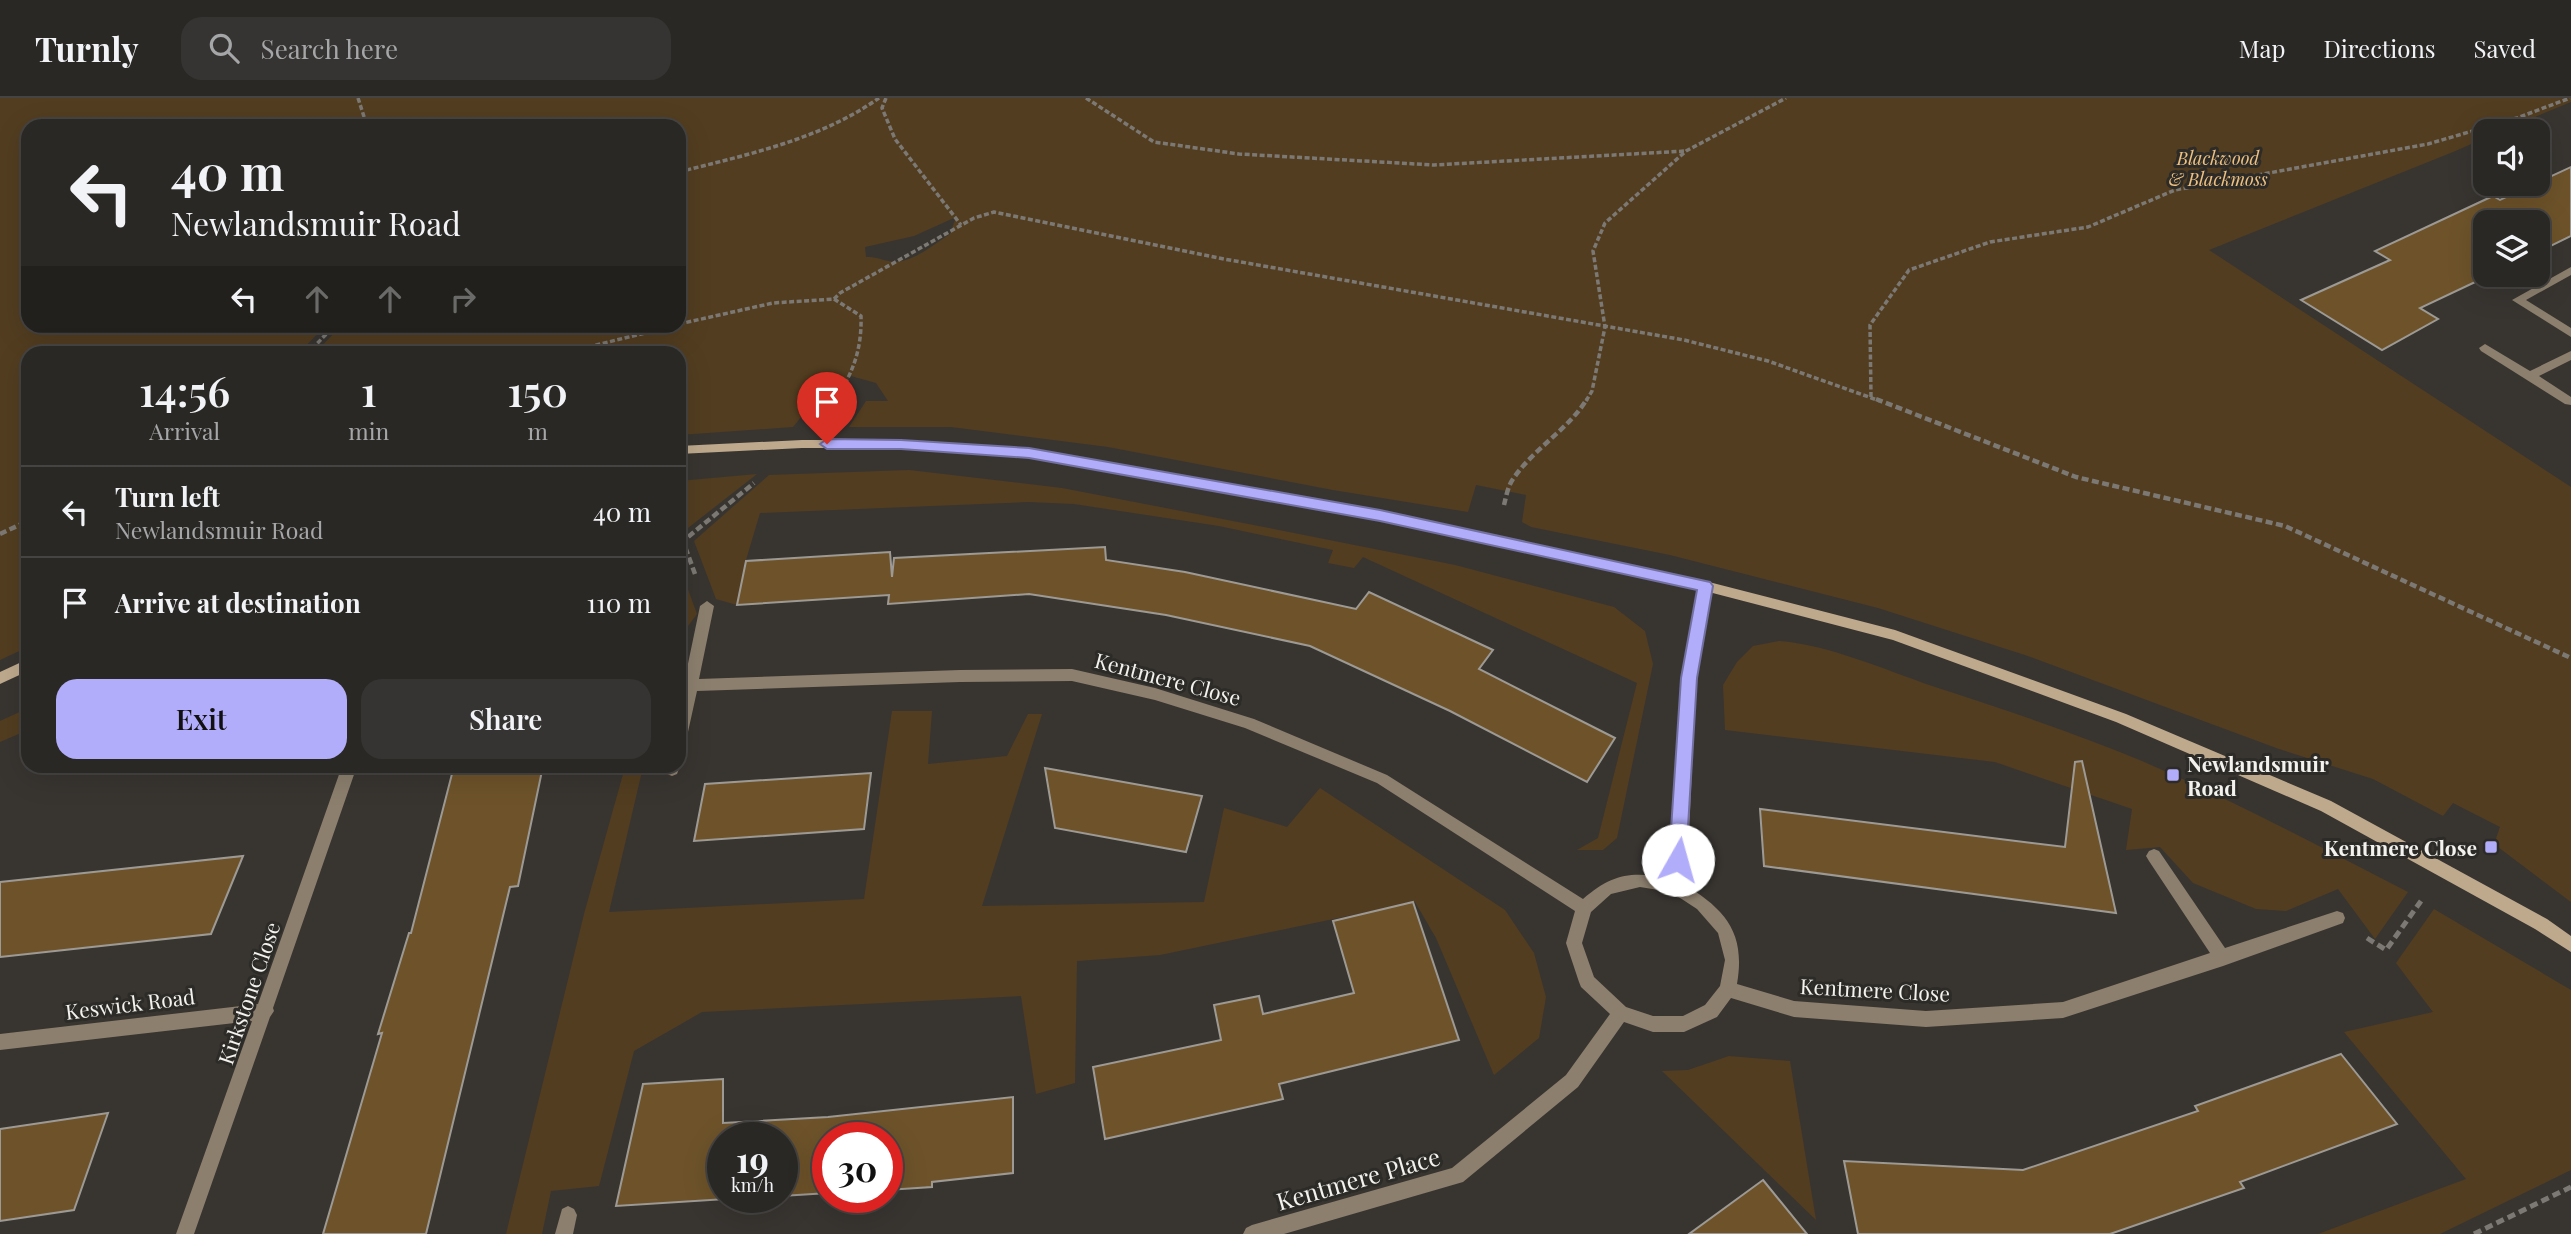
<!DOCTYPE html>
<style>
:root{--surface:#2a2825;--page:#363432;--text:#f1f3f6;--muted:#a5a6a7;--line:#464442;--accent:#b1adfa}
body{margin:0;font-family:"Playfair Display",serif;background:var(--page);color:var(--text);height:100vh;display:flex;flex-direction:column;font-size:26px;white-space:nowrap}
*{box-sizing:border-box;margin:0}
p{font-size:23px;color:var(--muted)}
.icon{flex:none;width:38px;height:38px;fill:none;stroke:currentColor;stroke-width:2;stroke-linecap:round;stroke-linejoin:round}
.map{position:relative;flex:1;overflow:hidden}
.drawer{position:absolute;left:21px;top:248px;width:665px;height:427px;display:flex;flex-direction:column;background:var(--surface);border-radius:21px;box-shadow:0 7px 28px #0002,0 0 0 2px var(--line)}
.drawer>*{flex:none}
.top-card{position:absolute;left:21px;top:21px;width:665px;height:214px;border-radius:21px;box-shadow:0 7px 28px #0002,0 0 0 2px var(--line);background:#2a2825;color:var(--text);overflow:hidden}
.tools{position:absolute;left:2473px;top:21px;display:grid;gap:14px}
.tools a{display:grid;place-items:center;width:77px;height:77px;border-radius:14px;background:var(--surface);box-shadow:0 7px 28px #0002,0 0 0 2px var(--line);font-size:35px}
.speed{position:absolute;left:707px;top:1024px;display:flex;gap:14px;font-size:35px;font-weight:700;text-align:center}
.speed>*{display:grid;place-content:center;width:91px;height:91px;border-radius:50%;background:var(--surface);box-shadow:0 7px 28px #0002,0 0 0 2px var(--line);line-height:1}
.speed small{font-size:18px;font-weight:400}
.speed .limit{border:10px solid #d22;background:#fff;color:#111}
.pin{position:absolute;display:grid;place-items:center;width:60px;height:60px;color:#fff;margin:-72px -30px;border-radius:50% 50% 50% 0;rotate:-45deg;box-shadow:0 0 7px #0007}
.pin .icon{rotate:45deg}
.me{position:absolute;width:77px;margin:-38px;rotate:7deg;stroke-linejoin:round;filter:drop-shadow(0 0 5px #0008)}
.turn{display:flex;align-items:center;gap:24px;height:147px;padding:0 35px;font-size:32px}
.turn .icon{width:91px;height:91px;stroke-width:2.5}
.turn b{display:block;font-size:49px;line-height:60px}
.lanes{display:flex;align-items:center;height:66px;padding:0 35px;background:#0003;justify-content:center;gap:35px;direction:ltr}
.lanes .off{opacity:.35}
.eta{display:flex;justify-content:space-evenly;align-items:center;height:119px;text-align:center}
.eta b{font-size:42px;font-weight:600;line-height:49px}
.button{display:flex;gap:14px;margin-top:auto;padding:14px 35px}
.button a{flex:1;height:80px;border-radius:21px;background:var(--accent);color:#111;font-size:28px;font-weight:600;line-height:80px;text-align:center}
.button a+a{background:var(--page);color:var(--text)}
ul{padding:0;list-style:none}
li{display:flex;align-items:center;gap:21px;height:91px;padding:0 35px;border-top:2px solid var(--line)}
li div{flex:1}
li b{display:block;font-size:26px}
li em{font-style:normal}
header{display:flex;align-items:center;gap:42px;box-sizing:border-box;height:98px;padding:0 35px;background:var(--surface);border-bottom:2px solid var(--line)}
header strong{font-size:33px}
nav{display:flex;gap:38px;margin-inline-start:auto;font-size:24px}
.search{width:490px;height:63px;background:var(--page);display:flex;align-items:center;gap:18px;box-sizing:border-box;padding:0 24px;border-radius:21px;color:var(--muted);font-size:26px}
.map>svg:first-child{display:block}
.green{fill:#523d20;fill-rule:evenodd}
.building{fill:#6e532a;stroke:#9d9a95;stroke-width:2}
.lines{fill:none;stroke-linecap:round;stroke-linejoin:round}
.path-far2{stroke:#7c7975;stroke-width:3.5;stroke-dasharray:5 2.5;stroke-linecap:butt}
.path-far1{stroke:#7c7975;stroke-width:4.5;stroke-dasharray:7 3.5;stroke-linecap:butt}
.path{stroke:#7c7975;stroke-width:5;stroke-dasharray:8 4.5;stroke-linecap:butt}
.lane{fill:#8c7f6e;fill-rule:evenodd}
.street{fill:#8c7f6e;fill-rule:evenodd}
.secondary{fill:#bea98d;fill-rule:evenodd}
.route{fill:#b1adfa;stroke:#7370a2;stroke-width:2}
.poi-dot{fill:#b1adfa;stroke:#2d2b27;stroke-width:2.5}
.labels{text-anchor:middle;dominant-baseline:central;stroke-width:6;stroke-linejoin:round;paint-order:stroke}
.far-park-label{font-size:18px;font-style:italic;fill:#f0c281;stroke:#2d2b27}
.street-label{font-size:21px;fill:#f4f2ef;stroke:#2d2b27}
.poi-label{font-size:21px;font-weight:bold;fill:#f4f2ef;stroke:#2d2b27;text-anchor:start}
.near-street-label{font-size:24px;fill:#f4f2ef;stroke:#2d2b27}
</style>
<header>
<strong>Turnly</strong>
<div class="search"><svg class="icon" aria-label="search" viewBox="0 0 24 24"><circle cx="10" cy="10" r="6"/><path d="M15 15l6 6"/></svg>Search here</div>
<nav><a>Map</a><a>Directions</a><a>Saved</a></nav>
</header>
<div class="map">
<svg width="2571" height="1136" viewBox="0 0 2571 1136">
<rect width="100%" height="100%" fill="#383531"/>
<g class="green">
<path d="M0,0H2571V4L2501,33H2485V40L2453,54L2209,152L2571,389V804L2494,746L2500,729L2453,705L2443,718L2373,681L2279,651L2025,557L1878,510L1670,457L1531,429L1522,424L1526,397L1476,387L1468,414L1333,392L1108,349L951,329H849L866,303H888L876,285L851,278L832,305L811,307L793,329L679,337V256L315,255L341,228H679V28H28V228H325L299,255L28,256V549L0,562ZM956,119L950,136C933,147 909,168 888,163C879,161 876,159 866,159L865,149L914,138Z"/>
<polygon points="909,372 1062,390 1269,430 1455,467 1614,509 1645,533 1653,566 1617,740 1603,752 1577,752 1598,740 1637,585 1363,459 1354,470 1328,465 1333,452 1219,428 1074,406 1029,404 760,415 746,462 737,507 716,501 694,443 769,377"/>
<polygon points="757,376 679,437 679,383"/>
<polygon points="679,467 697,516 679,540"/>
<path d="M1779,543C1826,546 1886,572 1932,588C2002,611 2073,634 2142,663C2233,702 2320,749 2408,794L2375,841L2338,791L2286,813L2256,811L2193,785L2160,749L2126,752L2132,711L1995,664L1725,632L1723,587L1737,564L1753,548Z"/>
<polygon points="28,610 28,632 0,644 0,623"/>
<polygon points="892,613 932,613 928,666 1007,658 1028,616 1042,616 982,808 1204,804 1224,710 1287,729 1320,690 1505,812 1534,855 1546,899 1539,940 1494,977 1436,840 1415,804 1160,857 1077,863 1075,985 1036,996 1021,898 702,914 634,953 599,1088 551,1093 542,1136 506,1136 584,816 625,669 643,669 609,814 864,801"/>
<polygon points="2434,811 2571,892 2571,1072 2440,1136 2318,1136 2466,1081 2344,934 2433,914 2396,865"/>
<polygon points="1729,958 1790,963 1816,1122 1662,973 1688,972"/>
</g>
<g class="building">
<polygon points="2571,69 2571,138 2538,154 2538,124 2485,124 2485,177 2490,177 2420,210 2438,221 2382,252 2301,202 2390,162 2375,153 2493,98 2500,102"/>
<polygon points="1105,449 1106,462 1185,474 1356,511 1369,494 1493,552 1479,571 1615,640 1587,684 1450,613 1310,548 1166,517 1029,496 888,506 889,497 737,507 746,463 890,454 892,479 894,460"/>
<polygon points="2082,663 2116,815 1764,768 1760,711 2065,749 2075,664"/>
<polygon points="466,668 543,668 518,788 510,789 426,1136 323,1136 382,935 378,936 409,835 411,835 453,672"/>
<polygon points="1045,670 1202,698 1186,754 1055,730"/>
<polygon points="871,675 864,731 694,743 705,686"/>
<polygon points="243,758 211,836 0,859 0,784"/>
<polygon points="1413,804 1459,942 1279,986 1283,1001 1105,1041 1093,969 1221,942 1214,907 1259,898 1263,916 1354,895 1333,823"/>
<polygon points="2341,956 2397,1026 2240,1084 2244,1090 2110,1136 1858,1136 1844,1063 2023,1072 2198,1013 2195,1008"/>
<polygon points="723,981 723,1025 828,1019 1013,999 1013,1075 932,1084 932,1089 887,1092 887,1040 828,1040 828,1095 782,1098 782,1040 723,1040 723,1099 758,1099 616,1108 643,986"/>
<polygon points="108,1015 74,1112 0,1123 0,1031"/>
<polygon points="1763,1082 1807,1136 1689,1136"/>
</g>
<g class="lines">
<g class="path-far2">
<polyline points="358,0 367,28"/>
<polyline points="886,0 882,10 895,41 961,127"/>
<polyline points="1086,0 1154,44 1239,56 1434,67 1686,53"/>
<path d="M679,74C749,56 819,42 879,0"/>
<polyline points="834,201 840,195 974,120 994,114 1224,161 1684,242 1768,263 1880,303"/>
<path d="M679,226L773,205L834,201L861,218C862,251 853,276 834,303"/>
<polyline points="307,256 334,228"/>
<polyline points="559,256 674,228"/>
<polyline points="1871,299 1870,227 1909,172 1990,144 2088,129 2175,92 2428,46 2517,20 2570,0"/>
<polyline points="1586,303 1592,293 1605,229 1593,153 1605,125 1686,53 1786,0"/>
</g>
<g class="path-far1">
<polyline points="1876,301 2076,379 2285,428 2571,560"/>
<polyline points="829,310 835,301"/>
<path d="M1504,407C1506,399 1508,388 1513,381C1534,350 1568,332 1587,301"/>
<polyline points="0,436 28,423"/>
<polyline points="695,476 683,443 754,385"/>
</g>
<g class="path">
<polyline points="2367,840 2386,852 2421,803"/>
<polyline points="2474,1136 2571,1089"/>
</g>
<g class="lane">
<polygon points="2571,169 2571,177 2526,202 2571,230 2571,239 2512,202"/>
<polygon points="2485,246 2530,273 2571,253 2571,262 2539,278 2571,299 2571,307 2565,306 2481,253 2479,250"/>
</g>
<g class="street">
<path d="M1705,483L1712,488L1696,580L1689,737L1682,785C1725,811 1746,834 1737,886L1794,903L1926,913L2063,904L2210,855L2149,763L2146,758L2149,753L2154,751L2159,753L2225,850L2337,813L2343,815L2345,820L2343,825L2223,868L2063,920L1926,929L1794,919L1731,900L1717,919L1684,934H1653L1624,924L1578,989L1463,1084L1284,1136H1243L1246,1130L1252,1127L1452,1070L1566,977L1610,916L1581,889L1579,884L1566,845L1575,813L1377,685L1245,630L1155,602L1072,583L960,584L697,593L686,643L684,647L679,649V609L700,508L707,503L714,508L699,581L960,572L1072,571L1155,590L1254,621L1387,677L1583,801C1612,776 1631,773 1667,780L1673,737L1682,580L1698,488ZM1640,789L1671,794L1697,811L1718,835L1725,862L1720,888L1705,907L1683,918H1653L1626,909L1594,879L1582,845L1591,814L1611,796Z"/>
<polygon points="679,665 680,668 677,676 672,678 667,676 665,668 679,668"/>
<polygon points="342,668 357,668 273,910 274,913 270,919 194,1136 176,1136 252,923 0,952 0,936 258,906"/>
<polygon points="568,1108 574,1111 577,1117 573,1136 555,1136 562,1111"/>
</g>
<g class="secondary">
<polygon points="802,342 901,342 1029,351 1380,413 1705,483 1895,532 2126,616 2331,703 2547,821 2571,838 2571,854 2535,831 2321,713 2116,624 1893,542 1705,493 1380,423 1029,359 901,350 802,350 679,356 679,348"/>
<polygon points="28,561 28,573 0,586 0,574"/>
</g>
</g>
<polygon class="route" points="827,341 901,342 1029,350 1380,412 1710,484 1713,488 1697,580 1686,762 1684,768 1678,770 1671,768 1669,762 1681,580 1697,492 1380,423 1029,360 901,351 827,351 820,346"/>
<g class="poi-dot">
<rect x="2166" y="670" width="14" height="14" rx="3.5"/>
<rect x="2484" y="742" width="14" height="14" rx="3.5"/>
</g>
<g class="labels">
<g class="far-park-label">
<text x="2218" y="60">Blackwood<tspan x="2218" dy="21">&amp; Blackmoss</tspan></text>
</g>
<g class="street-label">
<text transform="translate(1168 580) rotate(15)">Kentmere Close</text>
<text transform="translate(1875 891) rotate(3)">Kentmere Close</text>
<text transform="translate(248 895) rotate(-71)">Kirkstone Close</text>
<text transform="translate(130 905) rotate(-7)">Keswick Road</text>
</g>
<g class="poi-label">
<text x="2187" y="665">Newlandsmuir<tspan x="2187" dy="24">Road</tspan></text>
<text x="2477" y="749" text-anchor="end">Kentmere Close</text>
</g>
<g class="near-street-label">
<text transform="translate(1358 1080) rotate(-16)">Kentmere Place</text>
</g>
</g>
</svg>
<div class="tools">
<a><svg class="icon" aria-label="sound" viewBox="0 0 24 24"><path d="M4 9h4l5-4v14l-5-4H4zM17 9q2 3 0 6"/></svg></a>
<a><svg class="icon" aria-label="layers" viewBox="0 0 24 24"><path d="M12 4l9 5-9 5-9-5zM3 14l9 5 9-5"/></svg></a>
</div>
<div class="speed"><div>19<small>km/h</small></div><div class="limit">30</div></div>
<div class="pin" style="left:827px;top:346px;background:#d93025"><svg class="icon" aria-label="arrive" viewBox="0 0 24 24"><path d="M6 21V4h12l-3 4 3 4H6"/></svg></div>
<svg class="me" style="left:1678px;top:762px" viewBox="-20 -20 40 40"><circle r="19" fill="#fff"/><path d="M0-13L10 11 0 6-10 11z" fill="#b1adfa"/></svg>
<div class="top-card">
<div class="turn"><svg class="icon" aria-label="left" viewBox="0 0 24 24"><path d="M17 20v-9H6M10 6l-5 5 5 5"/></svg><div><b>40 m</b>Newlandsmuir Road</div></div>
<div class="lanes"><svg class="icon" aria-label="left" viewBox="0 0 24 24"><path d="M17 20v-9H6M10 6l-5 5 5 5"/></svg><svg class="icon off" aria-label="ahead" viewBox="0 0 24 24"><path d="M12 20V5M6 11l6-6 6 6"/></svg><svg class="icon off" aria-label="ahead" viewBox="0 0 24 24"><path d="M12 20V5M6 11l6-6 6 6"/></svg><svg class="icon off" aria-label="right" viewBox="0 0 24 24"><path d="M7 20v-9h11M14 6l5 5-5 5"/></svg></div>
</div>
<section class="drawer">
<div class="eta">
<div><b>14:56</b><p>Arrival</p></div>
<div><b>1</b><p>min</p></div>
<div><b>150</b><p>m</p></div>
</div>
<ul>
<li><svg class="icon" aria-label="left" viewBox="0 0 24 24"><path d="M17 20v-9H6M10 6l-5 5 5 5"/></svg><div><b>Turn left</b><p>Newlandsmuir Road</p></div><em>40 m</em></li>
<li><svg class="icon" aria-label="arrive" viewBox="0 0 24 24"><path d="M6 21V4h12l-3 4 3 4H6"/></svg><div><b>Arrive at destination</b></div><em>110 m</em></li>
</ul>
<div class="button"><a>Exit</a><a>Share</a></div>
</section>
</div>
